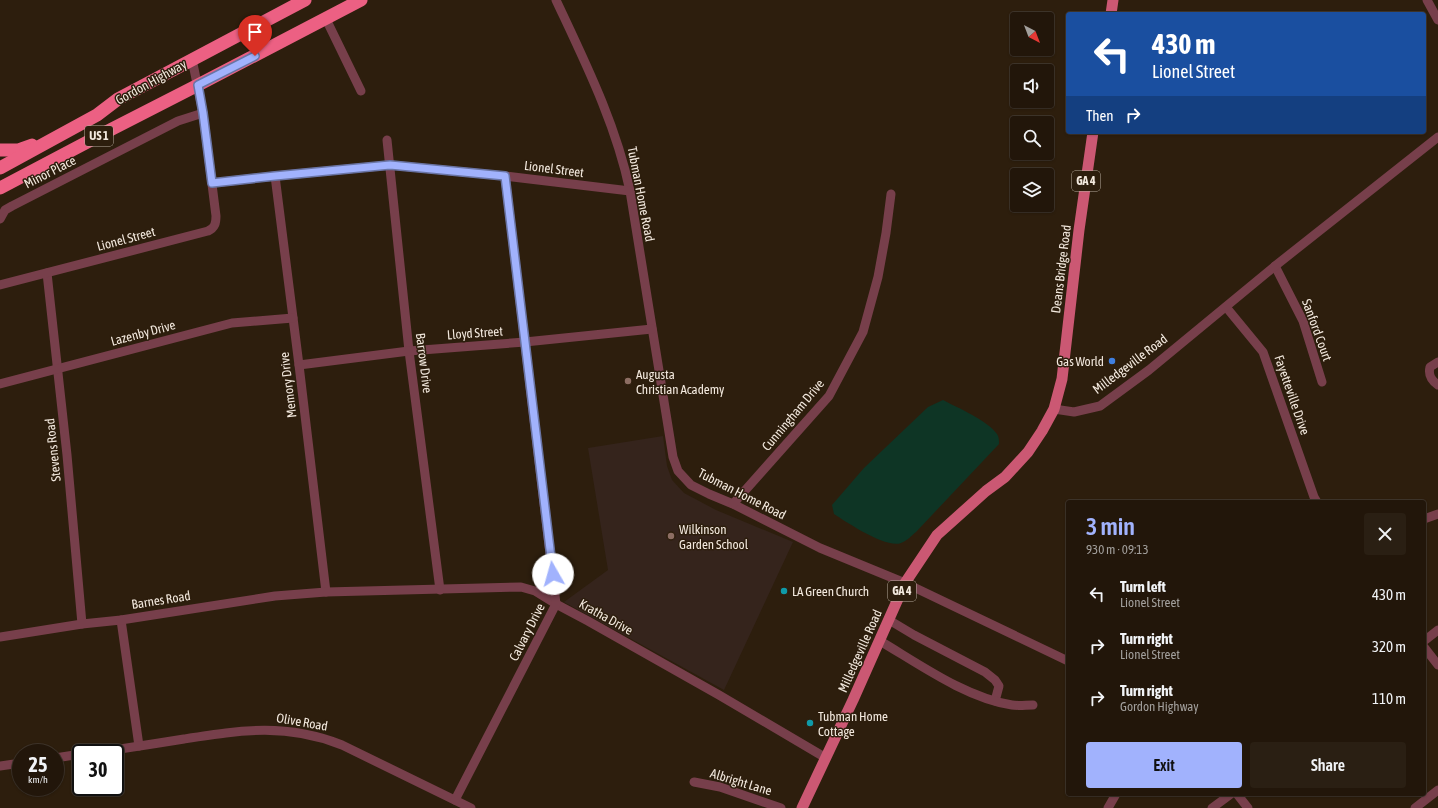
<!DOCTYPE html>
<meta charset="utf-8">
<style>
:root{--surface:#22160a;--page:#2a1f13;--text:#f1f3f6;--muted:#a29f9c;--line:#3f352b;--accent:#a1b2fd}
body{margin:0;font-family:"Asap Condensed",sans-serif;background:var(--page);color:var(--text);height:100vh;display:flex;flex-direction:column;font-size:15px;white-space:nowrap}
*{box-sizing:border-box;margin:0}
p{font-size:13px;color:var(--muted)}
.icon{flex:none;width:22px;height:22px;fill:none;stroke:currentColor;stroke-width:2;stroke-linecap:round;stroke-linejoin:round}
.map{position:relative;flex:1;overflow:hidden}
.sheet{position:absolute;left:1066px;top:500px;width:360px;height:296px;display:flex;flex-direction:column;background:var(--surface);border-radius:4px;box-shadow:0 1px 3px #0004,0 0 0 1px var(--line)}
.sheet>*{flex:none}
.guide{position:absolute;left:1066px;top:12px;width:360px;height:122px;border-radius:4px;box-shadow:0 1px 3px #0004,0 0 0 1px var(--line);background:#1a4fa0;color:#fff;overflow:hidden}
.needle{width:26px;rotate:138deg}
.controls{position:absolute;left:1010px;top:12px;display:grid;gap:8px}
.controls a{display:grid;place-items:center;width:44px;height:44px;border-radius:4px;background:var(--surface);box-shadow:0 1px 3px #0004,0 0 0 1px var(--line);font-size:20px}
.speed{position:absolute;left:12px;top:744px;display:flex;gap:8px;font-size:20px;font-weight:700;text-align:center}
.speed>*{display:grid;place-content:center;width:52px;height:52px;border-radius:50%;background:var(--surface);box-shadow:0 1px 3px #0004,0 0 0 1px var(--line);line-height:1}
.speed small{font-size:10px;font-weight:400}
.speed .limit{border:2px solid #111;border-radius:6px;background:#fff;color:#111}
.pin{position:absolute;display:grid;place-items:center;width:34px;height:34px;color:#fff;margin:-41px -17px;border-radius:50% 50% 50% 0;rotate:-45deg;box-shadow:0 0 4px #0007}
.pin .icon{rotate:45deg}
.me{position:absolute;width:44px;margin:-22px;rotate:353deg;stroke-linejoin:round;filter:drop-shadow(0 0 3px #0008)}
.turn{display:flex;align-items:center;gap:14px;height:84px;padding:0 20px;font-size:18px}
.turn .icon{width:52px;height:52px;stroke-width:2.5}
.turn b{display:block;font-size:28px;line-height:34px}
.then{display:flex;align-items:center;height:38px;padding:0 20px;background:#0003;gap:8px;font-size:15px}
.round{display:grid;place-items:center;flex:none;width:42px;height:42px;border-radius:4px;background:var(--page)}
.summary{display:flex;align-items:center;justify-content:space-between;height:68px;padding:0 20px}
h1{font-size:24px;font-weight:600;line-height:30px;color:var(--accent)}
.primary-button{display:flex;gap:8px;margin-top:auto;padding:8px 20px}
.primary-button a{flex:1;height:46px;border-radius:4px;background:var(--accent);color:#111;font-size:16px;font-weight:600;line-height:46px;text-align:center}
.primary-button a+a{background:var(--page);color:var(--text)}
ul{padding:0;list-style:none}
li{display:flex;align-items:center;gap:12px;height:52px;padding:0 20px}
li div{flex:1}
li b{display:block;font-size:15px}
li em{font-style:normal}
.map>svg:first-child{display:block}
.education{fill:#35241c}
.green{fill:#0e3525}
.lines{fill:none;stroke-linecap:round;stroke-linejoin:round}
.minor{stroke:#773f4b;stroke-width:9}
.major{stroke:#cb5873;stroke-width:11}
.highway{stroke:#ec6083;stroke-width:13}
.route-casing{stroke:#6974a4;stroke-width:10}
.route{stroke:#a1b2fd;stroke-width:7}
.shop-dot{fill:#3f7fe0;stroke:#2d1e0d;stroke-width:1.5}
.education-dot{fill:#8d6e63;stroke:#2d1e0d;stroke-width:1.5}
.culture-dot{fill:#0f9aa8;stroke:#2d1e0d;stroke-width:1.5}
.labels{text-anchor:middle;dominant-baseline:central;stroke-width:3;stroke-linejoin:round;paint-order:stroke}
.shield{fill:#2d1e0d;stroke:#b8ac9f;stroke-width:1}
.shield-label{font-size:12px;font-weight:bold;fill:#f3e9de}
.street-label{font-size:13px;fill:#f3e9de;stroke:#2d1e0d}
.poi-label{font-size:13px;fill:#f3e9de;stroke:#2d1e0d;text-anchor:start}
</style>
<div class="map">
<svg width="1438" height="808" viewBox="0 0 1438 808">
<rect width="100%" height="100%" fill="#2d1e0d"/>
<polygon class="education" points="663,436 667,466 672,480 684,493 716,510 793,542 724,690 564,602 608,570 588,448"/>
<path class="green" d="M943,400C958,408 987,420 997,434C999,437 999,440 999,444L916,532C912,535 907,541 901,543C887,549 846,522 834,514L832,505L864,468L928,407Z"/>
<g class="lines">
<g class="minor">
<path d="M556,0C585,62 616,124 630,191L673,457L678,471L691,485L709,494L733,504L820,548L905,583L1068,661"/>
<polyline points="1427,0 1438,20"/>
<polyline points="326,19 361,91"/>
<polyline points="387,140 409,351 440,590"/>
<polyline points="275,176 299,365 326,592"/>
<polyline points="212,183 275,176 390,165 505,176 630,191"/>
<polyline points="0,219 5,210 12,206 178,121 203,113"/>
<polyline points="1275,266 1303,321 1322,382"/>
<polyline points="47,273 67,455 82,624"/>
<path d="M0,285L208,231C215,228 216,223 216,216L203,113L192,59"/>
<polyline points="1226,307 1263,352 1314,497 1317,502"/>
<path d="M1438,362L1430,367C1428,375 1431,380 1438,385"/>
<polyline points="299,365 409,351 525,342 652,329"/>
<polyline points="0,384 232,323 293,318"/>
<polyline points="1054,409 1074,412 1100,406 1149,370 1275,266 1438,137"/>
<polyline points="733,504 829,396 863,332 878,277 886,233 891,194"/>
<polyline points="1424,519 1438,514"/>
<polyline points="121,620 139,746"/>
<polyline points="889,620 914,635 985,672 995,680 999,686 995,701"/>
<polyline points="0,637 82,624 121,620 275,596 326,592 521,587 535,591 556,604 588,621 719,695 826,758"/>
<path d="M880,641C919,664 966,698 1012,705C1018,706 1026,705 1033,705"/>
<polyline points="1424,641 1438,630"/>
<polyline points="1424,647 1438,665"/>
<path d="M91,753C122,749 153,744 184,739C242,730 286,723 342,745L471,808"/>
<polyline points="55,758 81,754"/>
<polyline points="0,766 21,763"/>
<polyline points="694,782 720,787 781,808"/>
<polyline points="1237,794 1248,808"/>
<polyline points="455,800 556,604 505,176"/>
<polyline points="1108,808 1116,794"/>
<polyline points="1212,808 1231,794"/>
<polyline points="1415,808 1438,790"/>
</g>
<g class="major">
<polyline points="1111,14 1113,0"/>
<polyline points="802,808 853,700 905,583 937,535 986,491 1005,477 1028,452 1042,431 1054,409 1062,379 1079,230 1093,132"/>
</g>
<g class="highway">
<polyline points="0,150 18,150 32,145"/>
<polyline points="0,168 97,115 118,99 305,0"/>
<polyline points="0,188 112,129 198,85 361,0"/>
</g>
</g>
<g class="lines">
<defs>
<polyline id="route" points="255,56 198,85 203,113 212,183 275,176 390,165 505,176 553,574"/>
</defs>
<use href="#route" class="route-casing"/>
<use href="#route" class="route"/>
</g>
<circle class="shop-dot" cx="1112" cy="361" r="4"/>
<g class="education-dot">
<circle cx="628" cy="381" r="4"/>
<circle cx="671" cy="536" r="4"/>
</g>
<g class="culture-dot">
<circle cx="784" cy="591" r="4"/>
<circle cx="810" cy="723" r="4"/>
</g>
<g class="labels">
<g class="shield">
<rect x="85" y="126" width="28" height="20" rx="3"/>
<rect x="1072" y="171" width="28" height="20" rx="3"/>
<rect x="888" y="581" width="28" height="20" rx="3"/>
</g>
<g class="shield-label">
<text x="99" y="136">US 1</text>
<text x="1086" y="181">GA 4</text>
<text x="902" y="591">GA 4</text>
</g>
<g class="street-label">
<text transform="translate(151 82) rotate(-29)">Gordon Highway</text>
<text transform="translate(554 169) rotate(7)">Lionel Street</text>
<text transform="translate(50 172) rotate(-27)">Minor Place</text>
<text transform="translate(641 194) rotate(79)">Tubman Home Road</text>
<text transform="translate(126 239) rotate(-15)">Lionel Street</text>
<text transform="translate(1061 269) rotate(-83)">Deans Bridge Road</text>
<text transform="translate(1317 330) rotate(70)">Sanford Court</text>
<text transform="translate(143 333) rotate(-15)">Lazenby Drive</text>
<text transform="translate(475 333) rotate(-4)">Lloyd Street</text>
<text transform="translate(424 363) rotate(83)">Barrow Drive</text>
<text transform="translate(1130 364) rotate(-37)">Milledgeville Road</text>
<text transform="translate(288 385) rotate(-97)">Memory Drive</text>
<text transform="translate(1292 395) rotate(71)">Fayetteville Drive</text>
<text transform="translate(793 415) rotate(-50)">Cunningham Drive</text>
<text transform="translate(53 450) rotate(-96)">Stevens Road</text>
<text transform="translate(742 494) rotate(27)">Tubman Home Road</text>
<text transform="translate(161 600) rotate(-9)">Barnes Road</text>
<text transform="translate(606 617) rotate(29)">Kratha Drive</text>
<text transform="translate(527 632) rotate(-63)">Calvary Drive</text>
<text transform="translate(860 651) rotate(-66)">Milledgeville Road</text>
<text transform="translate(302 722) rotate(10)">Olive Road</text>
<text transform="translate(741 782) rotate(17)">Albright Lane</text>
</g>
<g class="poi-label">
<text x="1104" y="361" text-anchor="end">Gas World</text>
<text x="636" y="374">Augusta<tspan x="636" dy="15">Christian Academy</tspan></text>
<text x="679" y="529">Wilkinson<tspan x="679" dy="15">Garden School</tspan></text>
<text x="792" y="591">LA Green Church</text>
<text x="818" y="716">Tubman Home<tspan x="818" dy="15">Cottage</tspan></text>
</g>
</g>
</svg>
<div class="controls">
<a><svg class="needle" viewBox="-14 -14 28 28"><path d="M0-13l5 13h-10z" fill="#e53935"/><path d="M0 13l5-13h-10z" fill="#a29f9c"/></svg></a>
<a><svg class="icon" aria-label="sound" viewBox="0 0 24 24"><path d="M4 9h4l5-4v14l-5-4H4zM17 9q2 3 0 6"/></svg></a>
<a><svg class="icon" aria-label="search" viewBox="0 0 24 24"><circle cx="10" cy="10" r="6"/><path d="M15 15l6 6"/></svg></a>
<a><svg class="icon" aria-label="layers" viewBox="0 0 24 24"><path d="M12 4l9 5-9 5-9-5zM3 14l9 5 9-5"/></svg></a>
</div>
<div class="speed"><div>25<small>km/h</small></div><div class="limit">30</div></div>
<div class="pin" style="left:255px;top:56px;background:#d93025"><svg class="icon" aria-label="arrive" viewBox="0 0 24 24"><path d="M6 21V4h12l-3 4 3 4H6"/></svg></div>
<svg class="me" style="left:553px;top:574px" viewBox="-20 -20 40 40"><circle r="19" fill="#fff"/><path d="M0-13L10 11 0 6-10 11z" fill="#a1b2fd"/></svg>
<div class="guide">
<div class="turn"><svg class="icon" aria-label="left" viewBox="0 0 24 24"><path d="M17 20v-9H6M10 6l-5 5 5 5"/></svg><div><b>430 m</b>Lionel Street</div></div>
<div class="then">Then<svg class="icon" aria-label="right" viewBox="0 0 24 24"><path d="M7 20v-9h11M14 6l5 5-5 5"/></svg></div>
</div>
<section class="sheet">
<div class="summary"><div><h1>3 min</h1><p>930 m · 09:13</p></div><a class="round"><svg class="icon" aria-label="close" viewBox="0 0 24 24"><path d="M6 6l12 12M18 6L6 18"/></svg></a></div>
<ul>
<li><svg class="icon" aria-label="left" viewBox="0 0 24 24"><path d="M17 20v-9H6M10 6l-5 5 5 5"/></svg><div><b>Turn left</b><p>Lionel Street</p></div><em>430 m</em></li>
<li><svg class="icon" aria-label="right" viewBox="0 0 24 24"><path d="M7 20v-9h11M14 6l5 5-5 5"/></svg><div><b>Turn right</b><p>Lionel Street</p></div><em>320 m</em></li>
<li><svg class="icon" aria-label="right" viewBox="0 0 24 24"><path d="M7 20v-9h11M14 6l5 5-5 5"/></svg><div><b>Turn right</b><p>Gordon Highway</p></div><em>110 m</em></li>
</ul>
<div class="primary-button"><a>Exit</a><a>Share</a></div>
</section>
</div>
